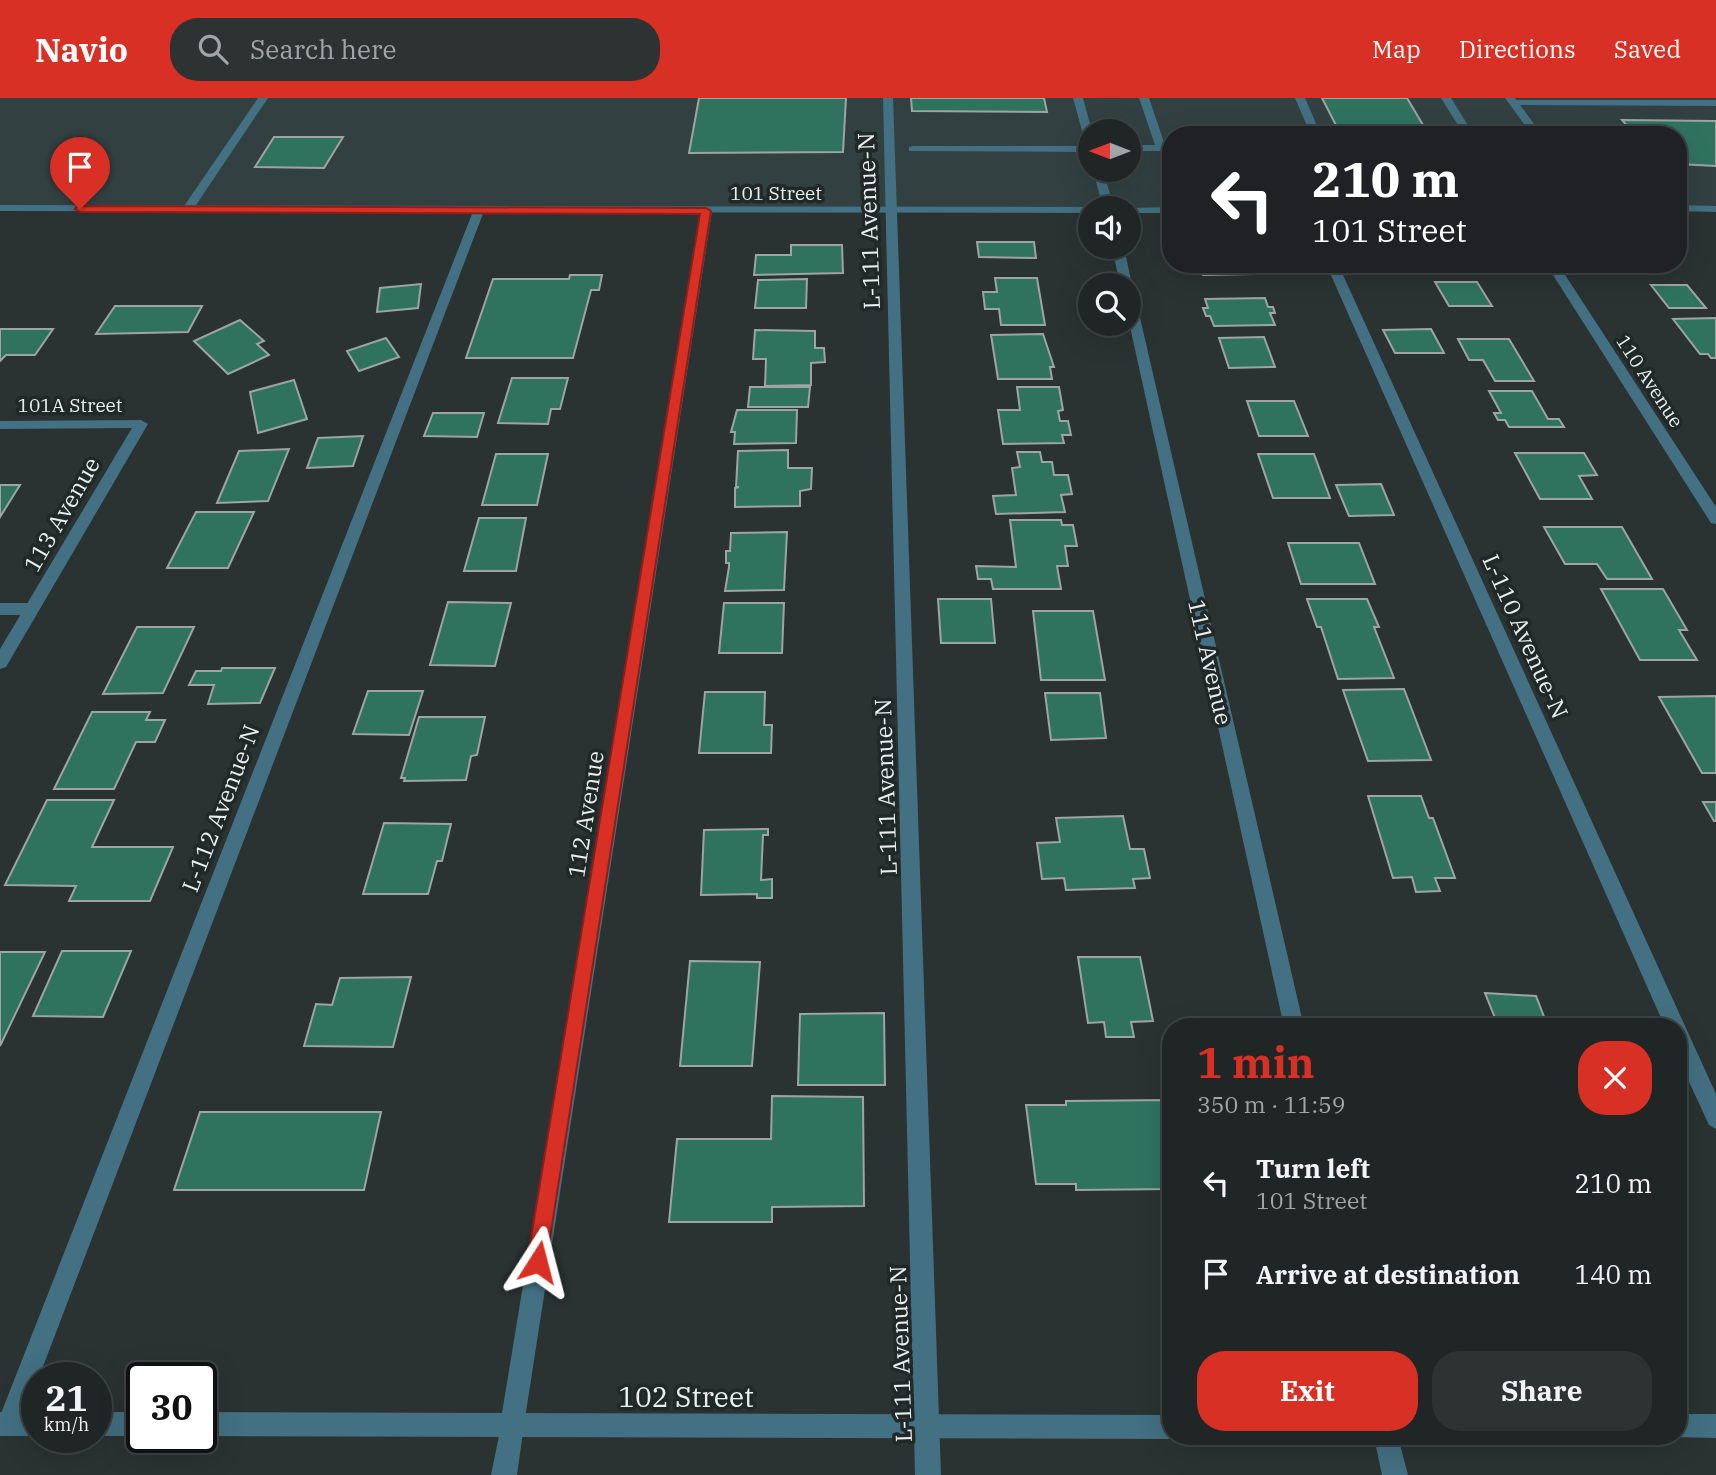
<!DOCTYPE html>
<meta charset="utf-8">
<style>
:root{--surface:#202626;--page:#2d3232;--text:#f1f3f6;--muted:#a2a5a7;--line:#3d4343;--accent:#d93025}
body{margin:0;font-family:"IBM Plex Serif",serif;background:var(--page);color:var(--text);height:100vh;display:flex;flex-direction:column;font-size:26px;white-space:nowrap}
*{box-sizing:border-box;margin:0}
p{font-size:23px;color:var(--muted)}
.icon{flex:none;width:38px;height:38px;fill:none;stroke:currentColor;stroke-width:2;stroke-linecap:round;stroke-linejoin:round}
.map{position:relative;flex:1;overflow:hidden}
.panel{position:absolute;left:1162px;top:920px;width:525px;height:427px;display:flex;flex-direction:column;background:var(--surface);border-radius:28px;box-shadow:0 7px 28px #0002,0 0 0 2px var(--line)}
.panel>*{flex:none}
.top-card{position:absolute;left:1162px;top:28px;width:525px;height:147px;border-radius:28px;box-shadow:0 7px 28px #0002,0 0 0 2px var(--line);background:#202124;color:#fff;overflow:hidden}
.needle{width:46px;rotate:270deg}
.fabs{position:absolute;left:1078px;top:21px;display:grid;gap:14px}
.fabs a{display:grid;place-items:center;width:63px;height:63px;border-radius:50%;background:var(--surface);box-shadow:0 7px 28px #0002,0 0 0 2px var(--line);font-size:35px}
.speed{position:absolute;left:21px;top:1264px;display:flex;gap:14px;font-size:35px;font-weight:700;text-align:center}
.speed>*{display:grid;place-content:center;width:91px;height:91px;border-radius:50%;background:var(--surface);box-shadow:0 7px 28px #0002,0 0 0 2px var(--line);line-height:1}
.speed small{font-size:18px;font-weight:400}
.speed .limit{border:4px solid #111;border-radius:10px;background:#fff;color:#111}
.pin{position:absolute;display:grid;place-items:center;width:60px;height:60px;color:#fff;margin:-72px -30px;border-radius:50% 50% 50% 0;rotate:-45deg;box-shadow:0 0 7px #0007}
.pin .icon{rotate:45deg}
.me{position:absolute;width:77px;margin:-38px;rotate:9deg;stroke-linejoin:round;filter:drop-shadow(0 0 5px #0008)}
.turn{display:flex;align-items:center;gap:24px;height:147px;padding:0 35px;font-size:32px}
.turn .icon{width:91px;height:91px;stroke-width:2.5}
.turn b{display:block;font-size:49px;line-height:60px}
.round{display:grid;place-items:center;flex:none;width:74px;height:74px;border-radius:28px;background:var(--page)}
.summary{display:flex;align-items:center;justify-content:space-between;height:119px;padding:0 35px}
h1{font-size:42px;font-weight:800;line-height:52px;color:var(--accent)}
.button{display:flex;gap:14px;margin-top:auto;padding:14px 35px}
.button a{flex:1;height:80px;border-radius:28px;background:var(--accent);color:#fff;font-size:28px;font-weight:800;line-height:80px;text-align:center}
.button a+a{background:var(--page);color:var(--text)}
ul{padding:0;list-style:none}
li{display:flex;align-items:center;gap:21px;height:91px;padding:0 35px}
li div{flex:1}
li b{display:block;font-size:26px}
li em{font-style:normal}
header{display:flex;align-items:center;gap:42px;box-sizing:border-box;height:98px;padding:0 35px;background:var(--accent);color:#fff}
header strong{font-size:33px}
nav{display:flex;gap:38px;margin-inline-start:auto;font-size:24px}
.search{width:490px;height:63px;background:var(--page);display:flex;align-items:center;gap:18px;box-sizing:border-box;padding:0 24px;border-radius:28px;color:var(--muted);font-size:26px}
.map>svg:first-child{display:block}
.built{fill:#324041;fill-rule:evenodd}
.building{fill:#2f735f;stroke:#9da4a1;stroke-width:2}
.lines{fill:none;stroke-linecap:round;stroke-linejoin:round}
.service{fill:#437082;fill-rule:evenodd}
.minor{fill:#437082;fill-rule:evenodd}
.tertiary{fill:#437082;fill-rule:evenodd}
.route{fill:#d93025;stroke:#8d1f18;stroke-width:2}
.labels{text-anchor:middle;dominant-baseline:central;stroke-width:7;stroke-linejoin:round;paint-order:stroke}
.far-street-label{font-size:19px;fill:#eaeeee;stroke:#212828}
.street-label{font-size:23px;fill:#eaeeee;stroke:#212828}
.near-street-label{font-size:28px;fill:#eaeeee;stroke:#212828}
</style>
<header>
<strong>Navio</strong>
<div class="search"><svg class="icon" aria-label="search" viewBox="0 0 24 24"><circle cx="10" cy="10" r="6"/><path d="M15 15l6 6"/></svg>Search here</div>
<nav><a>Map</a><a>Directions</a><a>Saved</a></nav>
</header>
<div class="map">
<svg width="1716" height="1377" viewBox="0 0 1716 1377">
<rect width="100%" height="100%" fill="#2b3232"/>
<path class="built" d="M0,0H1716V110H1678V37H1171V112L0,110ZM1090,33H1129V72H1090Z"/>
<g class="building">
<polygon points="699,0 846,0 843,54 689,55"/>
<polygon points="911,0 1044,0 1047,14 912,13"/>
<polygon points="1322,0 1407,0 1429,37 1341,37"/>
<polygon points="1622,22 1716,23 1716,68 1678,66 1678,37 1635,37"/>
<polygon points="274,39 343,39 324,70 255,69"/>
<polygon points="977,144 1034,144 1036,160 979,159"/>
<polygon points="791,147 842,147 843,175 754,177 756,157 791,157"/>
<polygon points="1199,166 1248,166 1252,176 1203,177"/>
<polygon points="570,177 602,177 599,192 591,192 573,260 466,260 493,181 569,181"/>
<polygon points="995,180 1037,180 1045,227 1001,227 999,211 985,211 983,194 997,194"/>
<polygon points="807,181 806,210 755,210 758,182"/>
<polygon points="1435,184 1477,184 1492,208 1449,208"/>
<polygon points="421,186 418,210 377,214 380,190"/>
<polygon points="1651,187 1687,187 1706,210 1669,210"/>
<polygon points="1265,200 1268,209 1273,209 1275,215 1270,215 1275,227 1214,228 1210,218 1206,218 1203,210 1208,210 1205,201"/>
<polygon points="115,208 202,208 188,234 96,236"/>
<polygon points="1716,220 1716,260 1711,260 1708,256 1700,256 1673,221"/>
<polygon points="240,222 264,243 257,246 269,257 228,276 194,243"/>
<polygon points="0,231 53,231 35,257 6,257 0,263"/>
<polygon points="1431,231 1444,255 1395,255 1383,232"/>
<polygon points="755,232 815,233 815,250 824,250 825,264 811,265 811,287 765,288 766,261 753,261"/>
<polygon points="1043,236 1054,269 1050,269 1052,281 998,281 991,237"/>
<polygon points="1264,239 1275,269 1229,270 1219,240"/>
<polygon points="386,240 399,259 359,273 347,253"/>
<polygon points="1458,241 1509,241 1534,283 1495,283 1483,262 1469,262"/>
<polygon points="512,280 568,280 560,311 551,311 548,326 498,325"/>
<polygon points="294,282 307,321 258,335 250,294"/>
<polygon points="750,289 810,289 808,309 748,309"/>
<polygon points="1017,289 1059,289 1063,312 1058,313 1060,323 1068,323 1071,337 1062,337 1064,345 1003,346 998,312 1020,312"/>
<polygon points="1489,293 1532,293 1548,321 1559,321 1564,329 1509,329 1505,322 1498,322 1494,315 1501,315"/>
<polygon points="1247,303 1294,303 1308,338 1259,338"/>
<polygon points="737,312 797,312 796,345 734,346 735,334 731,334"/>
<polygon points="433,315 484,315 477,339 424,338"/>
<polygon points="363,338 353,368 307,370 318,340"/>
<polygon points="289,351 268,403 217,405 239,353"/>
<polygon points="788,352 788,370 812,370 811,391 800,393 800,408 735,409 735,390 739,389 736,389 738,353"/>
<polygon points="1017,354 1040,354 1042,364 1052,364 1054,377 1068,377 1072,396 1061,397 1065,414 996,416 993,398 1016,397 1012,370 1020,369"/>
<polygon points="1515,355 1584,355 1597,377 1579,378 1592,401 1540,401"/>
<polygon points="496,356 548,356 537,407 482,407"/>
<polygon points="1258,356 1314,356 1330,400 1273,400"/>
<polygon points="1381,386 1394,417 1349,418 1336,387"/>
<polygon points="0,387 20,387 0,419"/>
<polygon points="196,414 254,414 228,470 167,470"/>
<polygon points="479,420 526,420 516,473 464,473"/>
<polygon points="1010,422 1061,422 1062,427 1073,427 1077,448 1065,448 1068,468 1057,468 1061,491 993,491 991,481 978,481 976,468 1016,469"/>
<polygon points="1544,429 1622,429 1652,481 1607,481 1597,466 1565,466"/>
<polygon points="787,434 784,492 725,493 729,469 729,465 726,465 726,453 730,453 731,435"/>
<polygon points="1288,445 1359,445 1375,486 1301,486"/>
<polygon points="1601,491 1663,491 1687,532 1679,532 1697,562 1640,562"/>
<polygon points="938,501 991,501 995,545 941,545"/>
<polygon points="1307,501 1367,501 1379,529 1374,529 1394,580 1338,581 1321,529 1317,529"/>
<polygon points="448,504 511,505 495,568 430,567"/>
<polygon points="724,505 784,505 782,555 719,555"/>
<polygon points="1033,513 1093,513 1105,582 1041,582"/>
<polygon points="137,529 194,529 163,595 103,596"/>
<polygon points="222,570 275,570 260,605 208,606 214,587 189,587 196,573 221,573"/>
<polygon points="1404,591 1431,662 1368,663 1343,592"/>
<polygon points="368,593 423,593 409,637 353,636"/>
<polygon points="705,594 765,594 764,627 772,627 771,655 699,655"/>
<polygon points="1045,595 1100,595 1106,640 1051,642"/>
<polygon points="1716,598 1716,675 1702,675 1659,599"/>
<polygon points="92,614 150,614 146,622 165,622 155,644 136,644 114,691 54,691"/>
<polygon points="419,619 485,619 477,657 471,658 466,682 404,683 405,680 401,680"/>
<polygon points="1368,698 1421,698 1429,720 1433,720 1455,780 1435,780 1440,793 1416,794 1412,779 1393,780"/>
<polygon points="47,702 114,702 92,749 173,749 150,803 69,803 76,788 5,787"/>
<polygon points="1703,704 1716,704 1716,723 1714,723"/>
<polygon points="1123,718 1130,751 1144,751 1150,780 1133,781 1135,790 1066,792 1064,780 1042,781 1037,745 1060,744 1056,720"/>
<polygon points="384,725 451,726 442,763 437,763 428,796 363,796"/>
<polygon points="768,731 768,737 763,737 761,782 772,781 772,800 757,800 757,796 701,797 704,732"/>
<polygon points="62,853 131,853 103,919 33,918"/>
<polygon points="0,854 45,854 0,948"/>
<polygon points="1078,859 1140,859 1153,923 1131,924 1134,939 1106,939 1104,924 1088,925"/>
<polygon points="690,863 760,864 752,968 680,968"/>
<polygon points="411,879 393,949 304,948 316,906 332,907 340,880"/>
<polygon points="1485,895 1536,898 1548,929 1450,929 1447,920 1495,920"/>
<polygon points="884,915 885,987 798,987 800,916"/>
<polygon points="772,998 863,999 864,1108 772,1109 772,1124 669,1124 677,1041 771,1041"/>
<polygon points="1171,1002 1171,1091 1076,1092 1076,1086 1036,1086 1026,1007 1066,1007 1066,1003"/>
<polygon points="200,1014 381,1014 364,1092 174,1092"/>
</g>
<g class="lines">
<g class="service">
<polygon points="883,0 893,0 941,1377 915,1377"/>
<polygon points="1073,0 1083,0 1092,33 1090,47 1085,44"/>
<polygon points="1139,0 1149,0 1165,47 1171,47 1171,53 1129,53 1129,47 1155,47"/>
<polygon points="1295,0 1305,0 1321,37 1311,37"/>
<polygon points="1441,0 1451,0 1474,37 1464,37"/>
<polygon points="1510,2 1716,2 1716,8 1513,7 1508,4"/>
<polygon points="913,48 1090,48 1090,54 909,53 909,49"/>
<polygon points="1093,72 1103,72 1114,110 1103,110"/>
<polygon points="474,111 484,113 39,1279 37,1279 18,1335 9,1338 0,1335 0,1318"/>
<polygon points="1326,166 1338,166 1716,996 1716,1031 1709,1027 1678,960 1678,929 1665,929"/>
<polygon points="0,505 32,505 40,511 32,517 0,517"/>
<polygon points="512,1315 521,1318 524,1327 517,1377 491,1377 503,1318"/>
</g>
<g class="minor">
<polygon points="258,0 268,0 192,113 184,113 182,111"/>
<polygon points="1505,0 1515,0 1542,37 1532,37"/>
<polygon points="706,110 712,113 524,1327 521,1336 512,1339 503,1336 500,1327 700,113"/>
<polygon points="1112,149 1124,149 1132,187 1130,190 1120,187"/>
<polygon points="1546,166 1558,166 1716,409 1716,426 1711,425"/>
<polygon points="1129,194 1135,198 1304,929 1284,929 1129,224"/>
<polygon points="141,322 148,326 6,569 0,571 0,551 132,330 0,331 0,323"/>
<polygon points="1374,1339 1398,1339 1408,1377 1382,1377"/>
</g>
<g class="tertiary">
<polygon points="0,107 1090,109 1094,110 1090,110 1090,115 0,113"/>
<polygon points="1678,107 1716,108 1716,114 1678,113"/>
<polygon points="1171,109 1171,115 1129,115 1129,110 1125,110"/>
<rect x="0" y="1314" width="37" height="24"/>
<rect x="96" y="1314" width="46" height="24"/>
<polygon points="201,1314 1171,1317 1171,1339 1177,1339 1171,1341 201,1338"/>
<polygon points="1678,1316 1716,1316 1716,1340 1674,1339 1678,1339"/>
</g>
</g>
<polygon class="route" points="77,108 706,110 711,113 545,1172 538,1175 530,1172 527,1164 700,116 80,114 75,111"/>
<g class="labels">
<g class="far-street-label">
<text x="776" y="95">101 Street</text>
<text transform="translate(1650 283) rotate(57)">110 Avenue</text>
<text x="70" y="307">101A Street</text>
</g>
<g class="street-label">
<text transform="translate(868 123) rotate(-92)">L-111 Avenue-N</text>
<text transform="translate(61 416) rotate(-60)">113 Avenue</text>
<text transform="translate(1526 538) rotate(66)">L-110 Avenue-N</text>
<text transform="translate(1211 564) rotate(77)">111 Avenue</text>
<text transform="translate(885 689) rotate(-92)">L-111 Avenue-N</text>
<text transform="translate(220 710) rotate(-69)">L-112 Avenue-N</text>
<text transform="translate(585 716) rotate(-81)">112 Avenue</text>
<text transform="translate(900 1256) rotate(-92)">L-111 Avenue-N</text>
</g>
<g class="near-street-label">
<text x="686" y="1298">102 Street</text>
</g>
</g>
</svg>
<div class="fabs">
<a><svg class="needle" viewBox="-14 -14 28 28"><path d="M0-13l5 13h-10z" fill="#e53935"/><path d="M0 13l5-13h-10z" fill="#a2a5a7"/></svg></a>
<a><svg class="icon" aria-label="sound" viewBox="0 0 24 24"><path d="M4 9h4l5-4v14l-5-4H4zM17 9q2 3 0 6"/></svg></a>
<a><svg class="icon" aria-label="search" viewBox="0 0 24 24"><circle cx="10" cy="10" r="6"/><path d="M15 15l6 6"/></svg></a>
</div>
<div class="speed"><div>21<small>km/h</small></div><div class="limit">30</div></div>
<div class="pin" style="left:80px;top:111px;background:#d93025"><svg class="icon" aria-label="arrive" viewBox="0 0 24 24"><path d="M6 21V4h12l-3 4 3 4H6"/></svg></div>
<svg class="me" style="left:538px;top:1164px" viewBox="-20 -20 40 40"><path d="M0-17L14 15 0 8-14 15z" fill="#d93025" stroke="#fff" stroke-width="4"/></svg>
<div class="top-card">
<div class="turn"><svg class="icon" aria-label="left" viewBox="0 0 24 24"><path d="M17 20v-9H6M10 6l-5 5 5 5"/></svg><div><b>210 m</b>101 Street</div></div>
</div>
<section class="panel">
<div class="summary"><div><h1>1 min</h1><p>350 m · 11:59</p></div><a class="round" style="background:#d93025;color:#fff"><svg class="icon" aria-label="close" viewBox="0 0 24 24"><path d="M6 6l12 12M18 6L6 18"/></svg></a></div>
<ul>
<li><svg class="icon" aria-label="left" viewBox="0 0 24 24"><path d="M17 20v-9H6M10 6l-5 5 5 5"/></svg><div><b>Turn left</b><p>101 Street</p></div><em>210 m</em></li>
<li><svg class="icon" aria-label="arrive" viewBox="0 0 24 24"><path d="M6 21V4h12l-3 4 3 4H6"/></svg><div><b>Arrive at destination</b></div><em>140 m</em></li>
</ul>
<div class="button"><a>Exit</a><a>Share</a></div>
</section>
</div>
